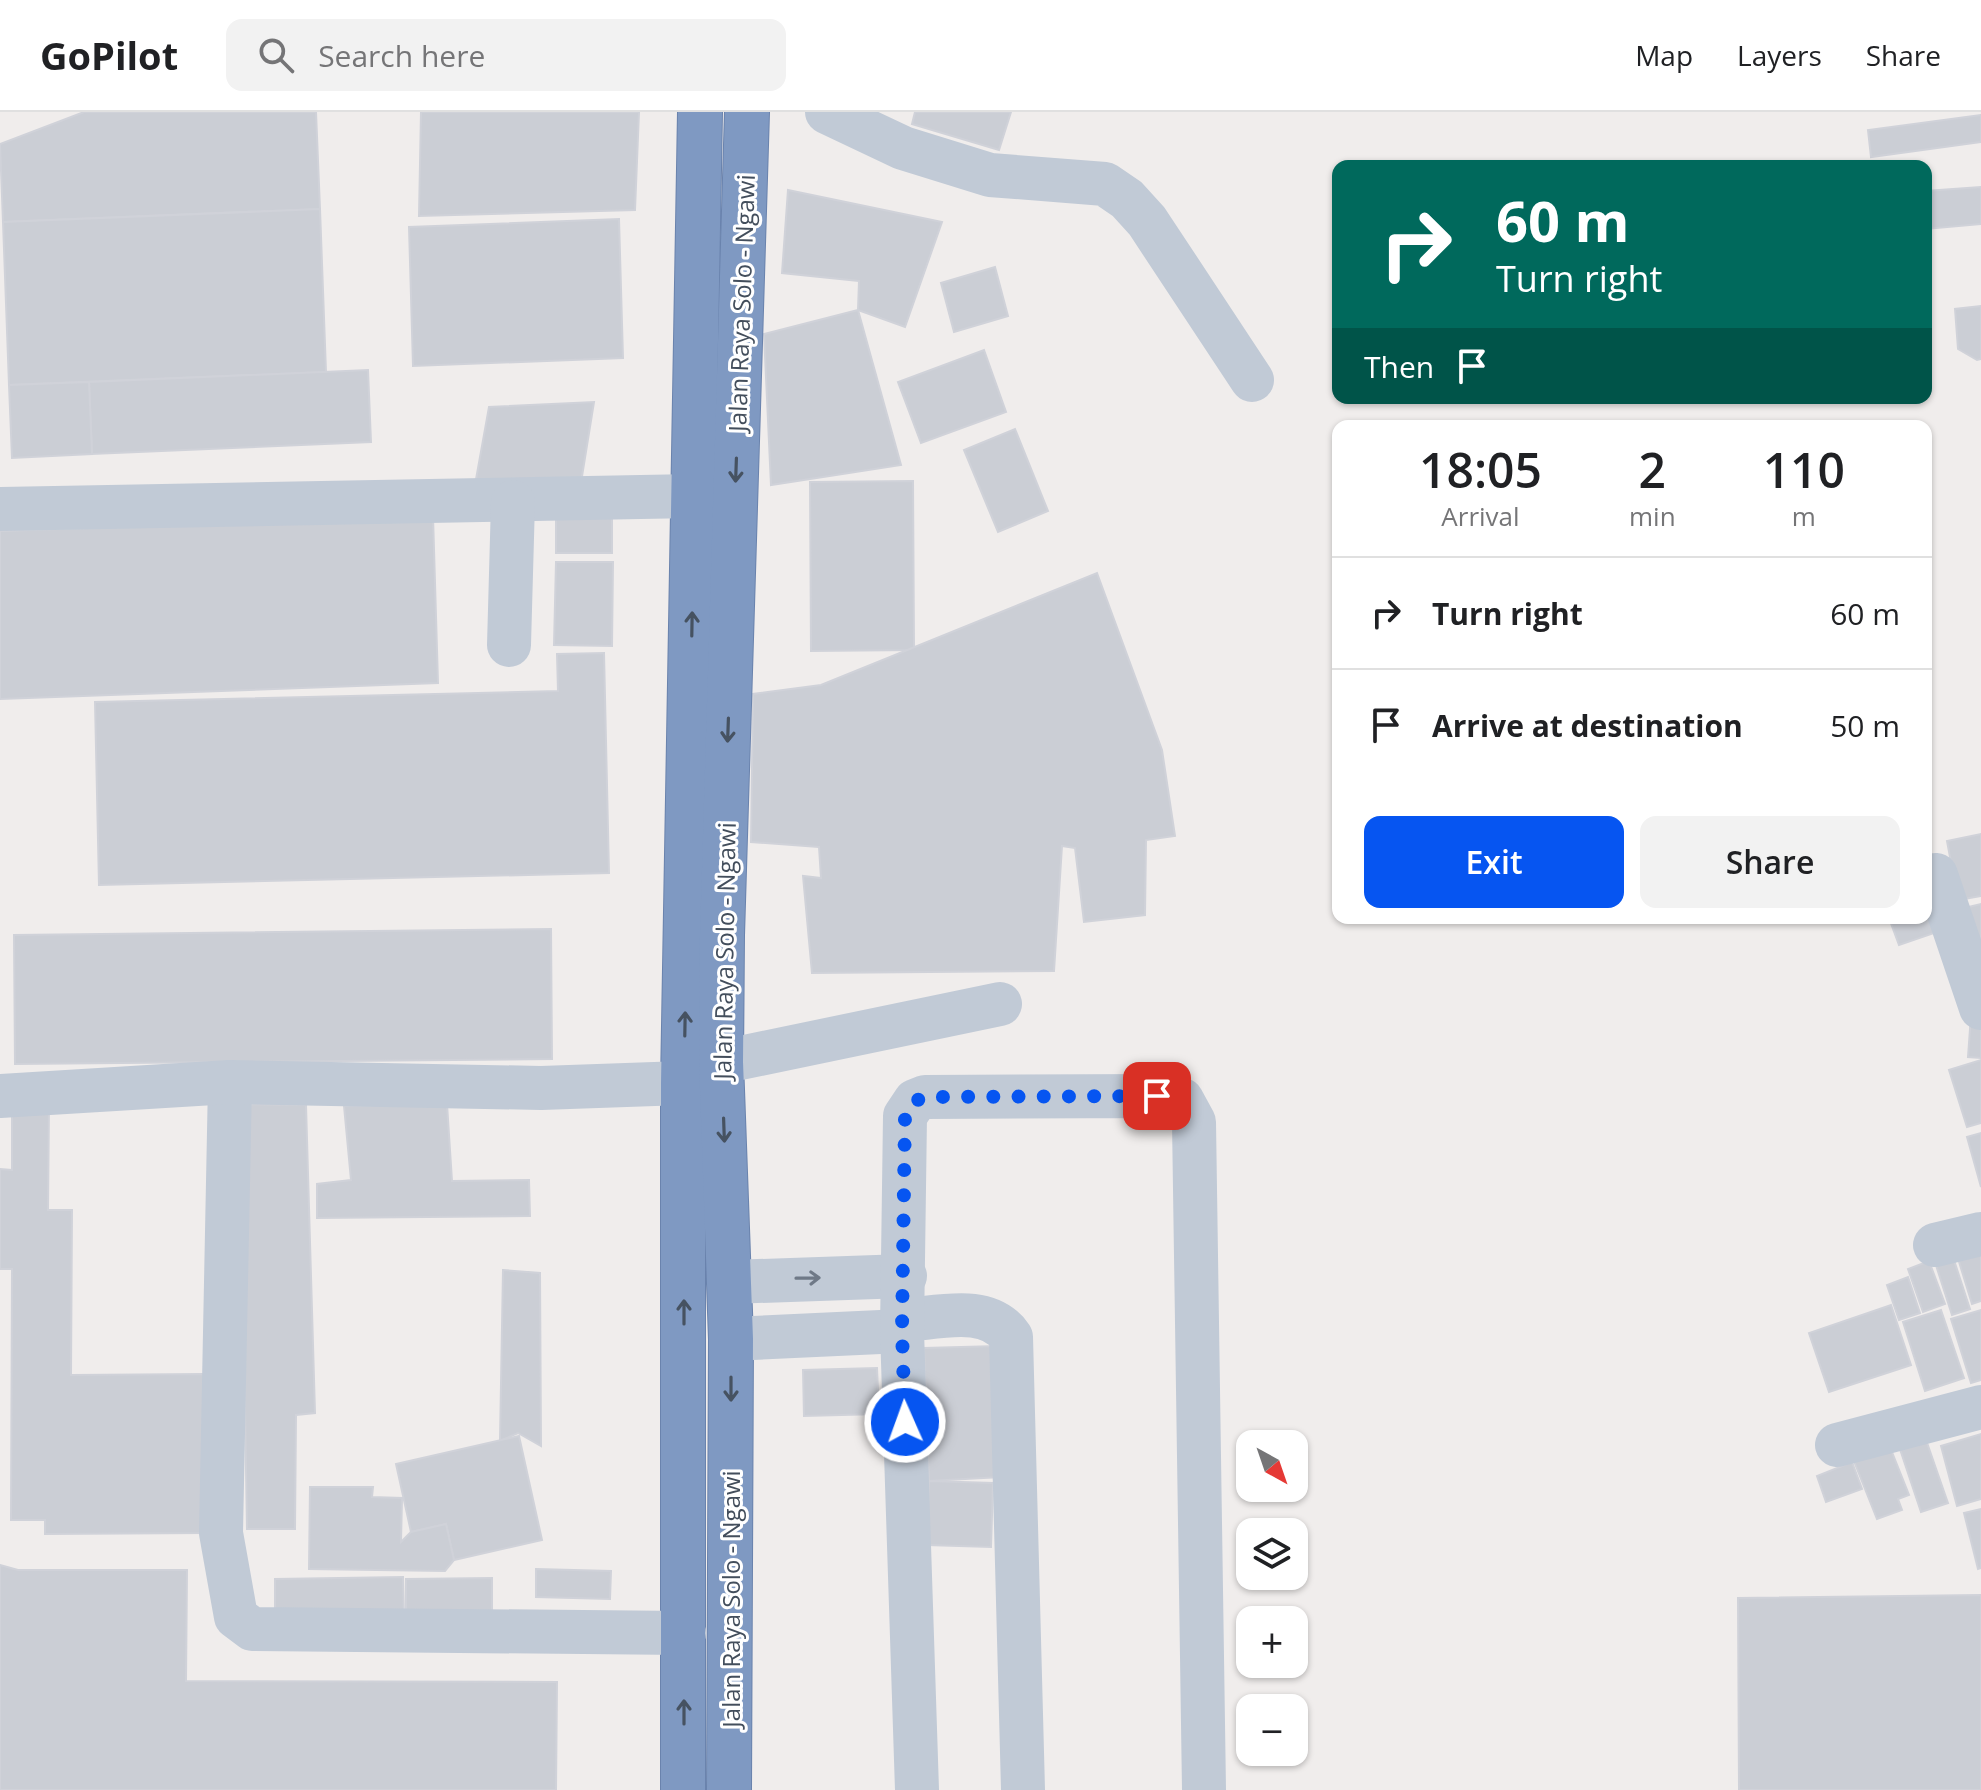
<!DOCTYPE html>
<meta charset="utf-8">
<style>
:root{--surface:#fff;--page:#f2f2f2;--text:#202124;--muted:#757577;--line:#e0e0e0;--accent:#0655f1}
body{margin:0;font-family:"Open Sans",sans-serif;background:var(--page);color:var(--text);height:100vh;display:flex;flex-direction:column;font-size:30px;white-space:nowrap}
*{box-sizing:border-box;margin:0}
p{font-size:26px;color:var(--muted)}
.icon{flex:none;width:44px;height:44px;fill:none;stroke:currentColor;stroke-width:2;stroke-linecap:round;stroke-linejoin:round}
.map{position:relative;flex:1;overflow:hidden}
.panel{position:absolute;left:1332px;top:308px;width:600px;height:504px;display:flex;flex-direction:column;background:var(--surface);border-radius:16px;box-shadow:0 2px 6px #0004}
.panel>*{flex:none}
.hud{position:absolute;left:1332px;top:48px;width:600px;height:244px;border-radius:16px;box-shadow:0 2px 6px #0004;background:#00695c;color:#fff;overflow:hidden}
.needle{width:52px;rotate:140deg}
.tools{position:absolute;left:1236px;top:1318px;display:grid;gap:16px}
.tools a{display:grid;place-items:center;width:72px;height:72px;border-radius:16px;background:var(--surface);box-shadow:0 2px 6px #0004;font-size:40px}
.pin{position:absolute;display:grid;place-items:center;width:68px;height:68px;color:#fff;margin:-34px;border-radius:16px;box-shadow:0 4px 12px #0006}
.me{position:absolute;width:88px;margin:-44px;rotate:358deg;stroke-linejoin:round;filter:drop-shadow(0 0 6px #0008)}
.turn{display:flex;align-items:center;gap:28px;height:168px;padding:0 32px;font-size:36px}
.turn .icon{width:104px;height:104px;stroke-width:2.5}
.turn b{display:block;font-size:56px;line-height:68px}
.then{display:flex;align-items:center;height:76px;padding:0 32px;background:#0003;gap:16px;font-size:30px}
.eta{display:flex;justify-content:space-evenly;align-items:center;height:136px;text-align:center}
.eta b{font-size:48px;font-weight:600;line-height:56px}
.primary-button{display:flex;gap:16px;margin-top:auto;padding:16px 32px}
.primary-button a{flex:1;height:92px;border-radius:16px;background:var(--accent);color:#fff;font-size:32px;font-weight:600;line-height:92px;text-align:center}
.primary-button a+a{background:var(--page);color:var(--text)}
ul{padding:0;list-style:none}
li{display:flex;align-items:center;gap:24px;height:112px;padding:0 32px;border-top:2px solid var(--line)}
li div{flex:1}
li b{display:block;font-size:30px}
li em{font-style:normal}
header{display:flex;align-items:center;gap:48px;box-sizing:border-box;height:112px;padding:0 40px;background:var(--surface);border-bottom:2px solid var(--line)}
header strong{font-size:38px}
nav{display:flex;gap:44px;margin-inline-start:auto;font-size:28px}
.search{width:560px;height:72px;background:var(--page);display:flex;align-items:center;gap:20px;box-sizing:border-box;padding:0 28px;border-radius:16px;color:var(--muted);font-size:30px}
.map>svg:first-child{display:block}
.building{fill:#cbced5;stroke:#d0d2d9;stroke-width:2}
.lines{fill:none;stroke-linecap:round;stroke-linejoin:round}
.highway-casing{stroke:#6a83ad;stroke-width:46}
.minor{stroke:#c1cad6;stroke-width:44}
.highway{stroke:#7f99c2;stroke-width:44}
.oneway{stroke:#465261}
.oneway2{stroke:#6f7987}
.route{stroke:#0655f1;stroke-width:14;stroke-dasharray:0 25.2}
.labels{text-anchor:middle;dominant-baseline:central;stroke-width:6;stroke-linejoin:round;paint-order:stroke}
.street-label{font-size:24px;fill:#434e5c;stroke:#fff}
</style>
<header>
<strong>GoPilot</strong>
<div class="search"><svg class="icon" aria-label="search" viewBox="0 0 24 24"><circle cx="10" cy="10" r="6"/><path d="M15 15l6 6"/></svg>Search here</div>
<nav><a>Map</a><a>Layers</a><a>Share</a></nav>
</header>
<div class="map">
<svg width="1981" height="1678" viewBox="0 0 1981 1678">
<rect width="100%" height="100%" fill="#f0edec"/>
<g class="building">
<polygon points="84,0 316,0 320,97 3,110 0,32"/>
<polygon points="421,0 639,0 635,98 419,104"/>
<polygon points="915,0 1011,0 999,38 912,12"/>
<polygon points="1981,3 1981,30 1871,45 1868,18"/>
<polygon points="1981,75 1981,112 1926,117 1926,79"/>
<polygon points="788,78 942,110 905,215 858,198 859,169 782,161"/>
<polygon points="320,97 326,260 9,273 3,110"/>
<polygon points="619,107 623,246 413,254 409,115"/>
<polygon points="995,155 1008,204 954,220 941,171"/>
<polygon points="1981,194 1981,247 1977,248 1958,237 1955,197"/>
<polygon points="858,198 901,353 771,373 764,222"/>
<polygon points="984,238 1006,300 921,331 898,270"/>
<polygon points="368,258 371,330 92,342 89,270"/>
<polygon points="89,270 92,342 12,346 9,273"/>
<polygon points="594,290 579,383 473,384 489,295"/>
<polygon points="1015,317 1048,399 998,420 964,338"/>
<polygon points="913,369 914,538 811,539 810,370"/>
<rect x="556" y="403" width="56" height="38"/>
<polygon points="433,404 438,571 0,587 0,419"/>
<polygon points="556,450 613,450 612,534 554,533"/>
<polygon points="1097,461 1162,638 1175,724 1146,728 1145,803 1084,810 1075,736 1062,734 1054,859 812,861 803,764 821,766 819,735 751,730 753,582 821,573"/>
<polygon points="604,541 609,761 99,773 95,590 558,579 557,542"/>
<polygon points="1981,722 1981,784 1958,788 1947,729"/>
<polygon points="1926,769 1943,818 1899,833 1889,806 1926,806"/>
<polygon points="1981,792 1981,865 1960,797"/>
<polygon points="551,817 552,947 15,952 14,823"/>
<polygon points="1971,903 1981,903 1981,946 1968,945"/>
<polygon points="1981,948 1981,1011 1967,1015 1949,958"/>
<polygon points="49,991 48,1098 72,1098 71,1263 205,1262 205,1421 45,1422 45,1408 11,1408 12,1157 0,1157 0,1057 12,1058 12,992"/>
<polygon points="240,992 306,993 315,1301 296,1303 295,1417 247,1417"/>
<polygon points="447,992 452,1069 529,1068 530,1104 317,1106 317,1072 351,1068 344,994"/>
<polygon points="1981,1021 1981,1075 1967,1025"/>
<polygon points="1981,1132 1981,1189 1972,1192 1956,1140"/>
<polygon points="1952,1142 1970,1197 1952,1203 1934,1147"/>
<polygon points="1929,1149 1945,1192 1923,1200 1908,1157"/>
<polygon points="503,1158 540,1161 541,1334 518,1321 500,1329"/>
<polygon points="1908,1165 1920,1201 1899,1208 1887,1173"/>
<polygon points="1891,1193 1911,1253 1829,1280 1809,1221"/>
<polygon points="1941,1198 1964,1266 1925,1279 1903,1210"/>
<polygon points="1981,1198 1981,1268 1971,1271 1951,1207"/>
<polygon points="998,1234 1001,1365 929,1369 924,1236"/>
<polygon points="877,1256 879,1302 804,1304 803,1258"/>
<polygon points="1924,1322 1948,1391 1921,1400 1898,1331"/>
<polygon points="1981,1322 1981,1387 1957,1394 1941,1334"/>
<polygon points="519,1324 542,1428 454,1448 446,1412 411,1420 396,1352"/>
<polygon points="1888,1330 1909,1383 1898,1387 1902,1398 1877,1407 1852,1344"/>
<polygon points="1852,1350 1862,1377 1826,1390 1817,1364"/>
<polygon points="929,1369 993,1371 991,1435 927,1433"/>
<polygon points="310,1375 373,1375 372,1385 402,1386 401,1430 411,1420 446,1412 454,1448 445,1459 309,1457"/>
<polygon points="1981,1397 1981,1456 1978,1457 1964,1401"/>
<polygon points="0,1453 18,1458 187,1458 186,1569 557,1570 556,1678 0,1678"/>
<polygon points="536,1457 611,1459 610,1487 536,1485"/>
<polygon points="403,1465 404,1503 275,1505 275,1467"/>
<polygon points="492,1466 492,1507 406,1507 406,1467"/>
<polygon points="1981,1483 1981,1678 1739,1678 1738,1486"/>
</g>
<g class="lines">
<defs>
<g id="highway">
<polyline points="683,1678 683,971 700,0"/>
<polyline points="729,1678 731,1227 721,950 722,823 747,0"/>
</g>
</defs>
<use href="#highway" class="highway-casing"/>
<g class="minor">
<polyline points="827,0 903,36 990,63 1105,72 1127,87 1147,109 1252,268"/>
<polyline points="0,397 694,384"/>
<polyline points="509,533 513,390"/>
<polyline points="1936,763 1981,896"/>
<polyline points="721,950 1000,892"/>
<polyline points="230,970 221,1421 236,1505 252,1517 684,1521"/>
<polyline points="0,984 230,970 541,976 683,971"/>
<polyline points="1935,1133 1981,1122"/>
<polyline points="730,1170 905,1164"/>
<path d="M903,1208C938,1206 988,1191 1011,1225L1023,1678"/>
<polyline points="731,1227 902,1219"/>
<polyline points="1837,1333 1981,1295"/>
<polyline points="917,1678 902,1219 905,1004 915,989 925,985 1157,984 1182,988 1194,1010 1204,1678"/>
</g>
<use href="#highway" class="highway"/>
</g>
<defs><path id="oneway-shaft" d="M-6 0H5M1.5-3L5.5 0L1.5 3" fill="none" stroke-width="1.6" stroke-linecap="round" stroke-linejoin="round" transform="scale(2)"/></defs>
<g class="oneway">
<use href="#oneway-shaft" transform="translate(736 358) rotate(92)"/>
<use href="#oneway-shaft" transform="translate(692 512) rotate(-89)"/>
<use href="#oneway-shaft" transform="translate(728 618) rotate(92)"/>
<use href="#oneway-shaft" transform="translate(685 912) rotate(-89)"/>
<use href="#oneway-shaft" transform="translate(724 1018) rotate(88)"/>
<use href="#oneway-shaft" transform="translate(684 1200) rotate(-90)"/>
<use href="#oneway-shaft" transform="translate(731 1277) rotate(90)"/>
<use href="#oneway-shaft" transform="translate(684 1600) rotate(-90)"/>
</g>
<use class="oneway2" href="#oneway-shaft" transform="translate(808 1166) rotate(-1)"/>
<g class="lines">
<polyline class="route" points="905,1310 902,1219 905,1004 915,989 925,985 1157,984"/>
</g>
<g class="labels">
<g class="street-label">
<text transform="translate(741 191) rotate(-88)">Jalan Raya Solo - Ngawi</text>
<text transform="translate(724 839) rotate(-89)">Jalan Raya Solo - Ngawi</text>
<text transform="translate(730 1487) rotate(-90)">Jalan Raya Solo - Ngawi</text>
</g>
</g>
</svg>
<div class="tools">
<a><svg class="needle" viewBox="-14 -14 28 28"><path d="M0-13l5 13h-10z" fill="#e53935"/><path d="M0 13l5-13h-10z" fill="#757577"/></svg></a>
<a><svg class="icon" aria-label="layers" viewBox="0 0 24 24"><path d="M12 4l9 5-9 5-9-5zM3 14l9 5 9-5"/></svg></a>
<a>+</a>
<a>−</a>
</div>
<div class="pin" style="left:1157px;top:984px;background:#d93025"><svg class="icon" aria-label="arrive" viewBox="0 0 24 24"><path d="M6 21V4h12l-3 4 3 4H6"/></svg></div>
<svg class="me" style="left:905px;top:1310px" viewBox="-20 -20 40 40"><circle r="17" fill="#0655f1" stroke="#fff" stroke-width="3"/><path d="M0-11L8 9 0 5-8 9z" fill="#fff"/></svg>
<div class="hud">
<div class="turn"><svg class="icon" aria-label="right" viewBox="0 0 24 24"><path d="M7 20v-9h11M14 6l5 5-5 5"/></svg><div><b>60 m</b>Turn right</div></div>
<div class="then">Then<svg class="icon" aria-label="arrive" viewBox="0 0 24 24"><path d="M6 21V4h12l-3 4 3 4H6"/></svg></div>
</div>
<section class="panel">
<div class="eta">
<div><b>18:05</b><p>Arrival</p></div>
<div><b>2</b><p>min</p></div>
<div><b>110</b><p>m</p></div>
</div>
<ul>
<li><svg class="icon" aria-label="right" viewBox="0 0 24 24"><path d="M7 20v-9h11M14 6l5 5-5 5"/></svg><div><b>Turn right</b></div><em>60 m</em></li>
<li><svg class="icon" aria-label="arrive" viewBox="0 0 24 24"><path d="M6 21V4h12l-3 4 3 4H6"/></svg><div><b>Arrive at destination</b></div><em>50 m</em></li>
</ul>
<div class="primary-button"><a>Exit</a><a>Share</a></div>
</section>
</div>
